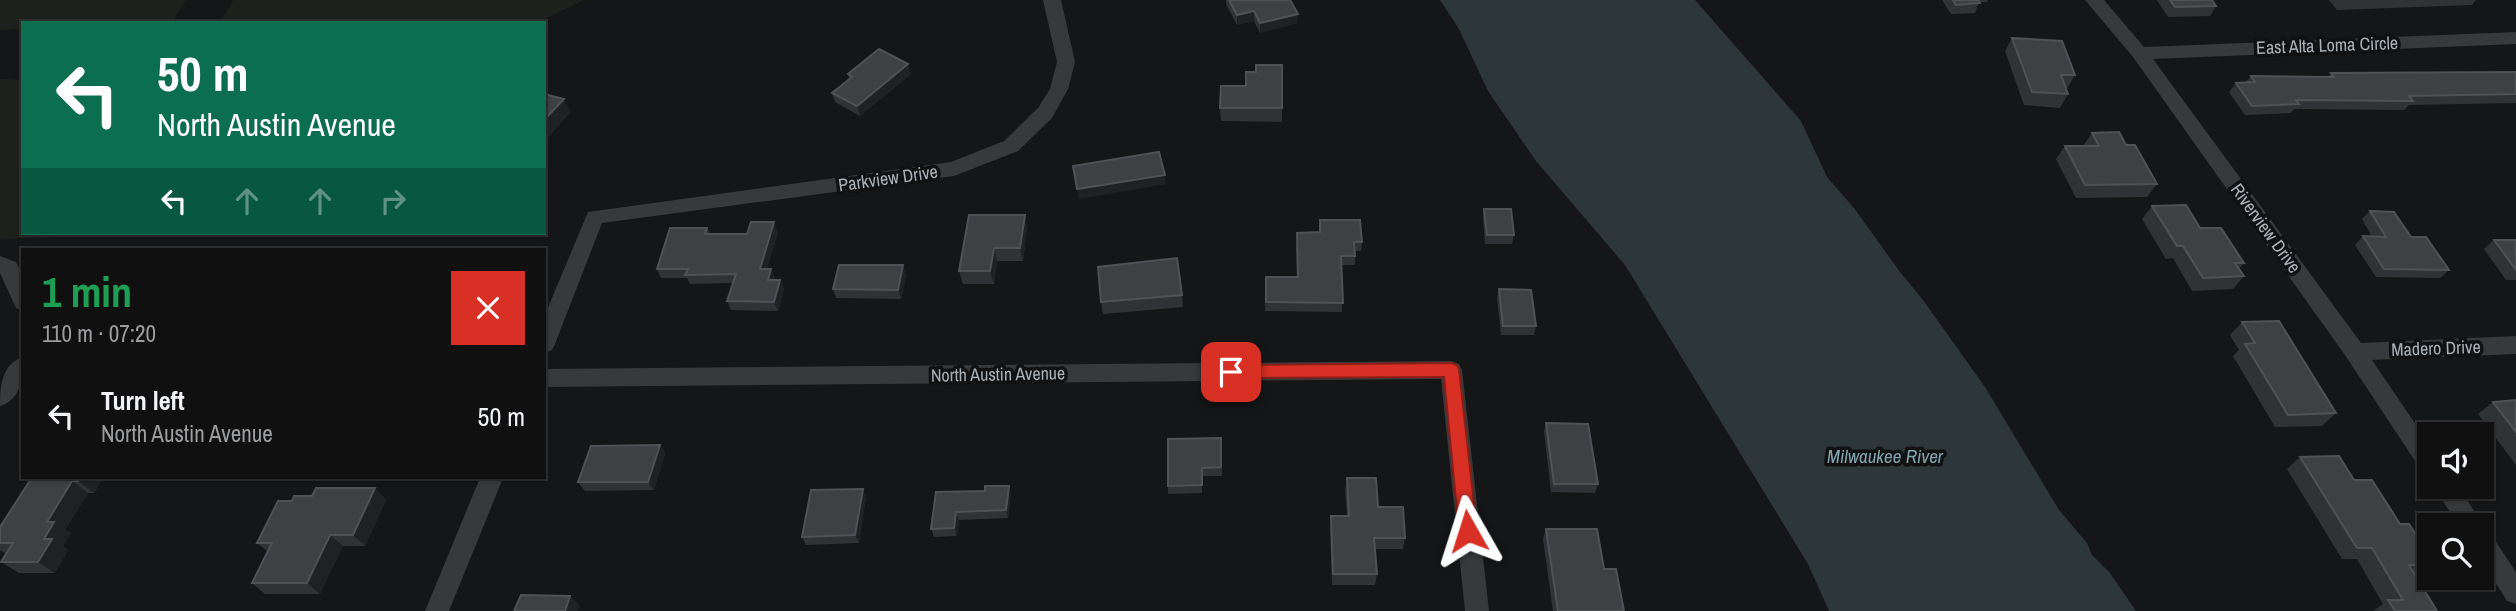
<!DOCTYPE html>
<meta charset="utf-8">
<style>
:root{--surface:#101011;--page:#1e1e1f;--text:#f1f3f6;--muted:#9c9d9f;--line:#303031}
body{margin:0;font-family:"Archivo Narrow",sans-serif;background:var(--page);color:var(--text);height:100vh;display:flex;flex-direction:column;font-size:26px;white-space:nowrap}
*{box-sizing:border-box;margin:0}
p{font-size:23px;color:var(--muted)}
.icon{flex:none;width:38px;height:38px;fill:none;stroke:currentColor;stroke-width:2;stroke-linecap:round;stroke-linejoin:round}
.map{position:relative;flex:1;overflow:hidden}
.details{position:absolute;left:21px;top:248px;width:525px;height:231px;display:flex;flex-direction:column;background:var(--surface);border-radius:0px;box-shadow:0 2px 5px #0004,0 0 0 2px var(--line)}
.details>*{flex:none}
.hud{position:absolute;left:21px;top:21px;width:525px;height:214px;border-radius:0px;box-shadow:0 2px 5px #0004,0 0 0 2px var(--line);background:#0b6e4f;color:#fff;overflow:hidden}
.controls{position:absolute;left:2417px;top:422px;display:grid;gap:14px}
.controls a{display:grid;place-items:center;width:77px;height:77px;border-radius:0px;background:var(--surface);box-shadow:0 2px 5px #0004,0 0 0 2px var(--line);font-size:35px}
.pin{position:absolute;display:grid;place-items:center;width:60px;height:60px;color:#fff;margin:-30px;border-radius:14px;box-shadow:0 4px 10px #0006}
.me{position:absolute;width:77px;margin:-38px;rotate:354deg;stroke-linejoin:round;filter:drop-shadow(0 0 5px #0008)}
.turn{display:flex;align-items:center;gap:24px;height:147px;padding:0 21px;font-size:32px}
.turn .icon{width:91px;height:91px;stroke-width:2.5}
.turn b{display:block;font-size:49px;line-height:60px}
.lanes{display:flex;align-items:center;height:66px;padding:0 21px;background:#0003;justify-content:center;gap:35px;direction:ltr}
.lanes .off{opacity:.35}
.round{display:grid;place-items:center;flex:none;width:74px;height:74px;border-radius:0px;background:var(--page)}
.summary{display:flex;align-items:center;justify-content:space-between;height:119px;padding:0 21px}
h1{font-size:42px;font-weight:800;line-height:52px;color:#1e9e55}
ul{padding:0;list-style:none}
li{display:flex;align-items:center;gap:21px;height:98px;padding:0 21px}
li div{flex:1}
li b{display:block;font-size:26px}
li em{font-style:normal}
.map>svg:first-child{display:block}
.green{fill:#1c211c}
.water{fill:#2d3739}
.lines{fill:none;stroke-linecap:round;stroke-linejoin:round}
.minor{fill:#37393b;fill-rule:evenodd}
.wall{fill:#313235}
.shaded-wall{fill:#202123}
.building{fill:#3e4043;stroke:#4f5255;stroke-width:2}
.route{fill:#d93025;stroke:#8d1f18;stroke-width:2}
.labels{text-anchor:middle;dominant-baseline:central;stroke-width:7;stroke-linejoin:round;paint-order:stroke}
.street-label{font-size:18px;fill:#a9b0b6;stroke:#101112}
.water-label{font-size:19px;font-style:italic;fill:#83a3ad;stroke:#101112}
</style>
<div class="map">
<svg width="2516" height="611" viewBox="0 0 2516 611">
<rect width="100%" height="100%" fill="#151617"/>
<g class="green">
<polygon points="0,0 186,0 171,23 23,23 23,29 0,30"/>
<polygon points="233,0 584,0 537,23 220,23"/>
<polygon points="0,79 23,80 23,233 191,233 0,239"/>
</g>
<polygon class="water" points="1440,0 1695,0 1801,121 1827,177 1854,208 1900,272 1923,300 1985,387 2059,510 2087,543 2092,555 2110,573 2136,611 1829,611 1808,564 1625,265 1536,161 1488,91 1459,29"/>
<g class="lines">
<g class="minor">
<polygon points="1043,0 1061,0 1075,62 1068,89 1052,118 1018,151 954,176 602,223 555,344 552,350 544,353 544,317 588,212 951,162 1004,141 1038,108 1050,89 1057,62"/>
<polygon points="2085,0 2104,0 2144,47 2516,32 2516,44 2153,59 2361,343 2516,336 2516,354 2372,360 2429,444 2429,473 2421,470 2347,358 2133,57"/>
<path d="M0,256L16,262C25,278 23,293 23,310L16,308L0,273Z"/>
<path d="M23,357C23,377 22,399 0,406C0,387 1,365 23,357Z"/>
<polygon points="1451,361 1459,364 1462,370 1489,611 1465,611 1441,379 544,387 544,369"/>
<polygon points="480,478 503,478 449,611 425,611"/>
<polygon points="2434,486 2458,486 2483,525 2482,528 2482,525 2458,525"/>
<polygon points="2482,530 2490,533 2516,572 2516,604 2507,601 2482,561"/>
</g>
</g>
<g class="wall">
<polygon points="1226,0 1290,0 1297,23 1260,33 1254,21 1237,25 1226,4"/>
<polygon points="1942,0 1988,0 1987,2 1979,2 1975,13 1951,14"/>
<polygon points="2157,0 2212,0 2216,6 2210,16 2168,17"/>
<polygon points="2329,0 2476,0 2472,5 2337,10"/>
<polygon points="2012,38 2075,75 2067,89 2068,94 2060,108 2024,105 2005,51"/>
<polygon points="1282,65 1282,122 1221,121 1220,108 1246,86 1256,72"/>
<polygon points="2516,72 2516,103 2409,105 2404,110 2294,109 2291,113 2245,115 2229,92 2236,83 2245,83 2251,76 2328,77 2331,73"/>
<polygon points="848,74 911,74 860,116 835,102 832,93 849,79"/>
<polygon points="2092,133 2126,145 2157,184 2147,197 2076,198 2056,159 2065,146 2083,146"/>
<polygon points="2152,206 2200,228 2244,263 2239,269 2244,276 2233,289 2192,291 2173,258 2166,259 2142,219"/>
<polygon points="1484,209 1514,235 1512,244 1485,244 1483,218"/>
<polygon points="2370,211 2411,237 2449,270 2440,278 2376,277 2355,245 2363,236 2372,237 2362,219"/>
<polygon points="969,215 1027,228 1023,261 997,261 994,284 963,284 959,271"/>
<polygon points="1320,220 1362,242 1361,251 1355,251 1355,265 1341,265 1342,312 1265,311 1266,277 1297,277 1296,242 1319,232"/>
<polygon points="707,228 710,234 747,234 778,232 767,269 771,269 775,278 775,280 780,280 784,289 778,311 731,310 727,301 733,283 690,284 687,278 661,278 657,269"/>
<polygon points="2494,240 2516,240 2516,280 2506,280 2484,249"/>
<polygon points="903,265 906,275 901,299 836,298 833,289"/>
<polygon points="1499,289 1536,326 1534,335 1501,335 1497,298"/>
<polygon points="1182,295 1183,307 1103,314 1101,302"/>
<polygon points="2242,322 2336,413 2322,426 2275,427 2233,356 2239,350 2230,335"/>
<polygon points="2516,400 2516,465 2478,414 2493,402"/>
<polygon points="1546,423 1598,484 1595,493 1551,492 1544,431"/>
<polygon points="1221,438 1222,476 1202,476 1202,493 1168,494 1168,486"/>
<polygon points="660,445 665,453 654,490 585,491 578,482"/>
<polygon points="2300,457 2354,480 2400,524 2429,555 2429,569 2419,575 2415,576 2437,611 2373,611 2383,604 2357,559 2342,559 2287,469"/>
<polygon points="103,478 94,493 88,493 65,530 71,533 63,546 68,550 55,573 19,573 1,562 6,554 0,550 0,527 31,479"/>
<polygon points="1347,478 1378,507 1405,538 1403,549 1375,549 1377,574 1375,585 1332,585 1330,528 1331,516 1347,516 1345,490"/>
<polygon points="375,488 386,500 365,546 343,546 320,594 265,594 252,583 267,551 257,543 312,496"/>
<polygon points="936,492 1011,494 1008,518 959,520 957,536 934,537 931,529"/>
<polygon points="866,497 859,543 806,545 802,537"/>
<polygon points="1546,529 1604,569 1624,611 1553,611 1543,539"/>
</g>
<g class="shaded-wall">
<polygon points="1254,11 1254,21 1237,25 1237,15"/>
<polygon points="1298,14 1297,23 1260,33 1260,23"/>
<polygon points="908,64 911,74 860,116 857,106"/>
<polygon points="564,99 571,112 544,142 544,120"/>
<polygon points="1165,175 1166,184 1079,199 1077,189"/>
<polygon points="1025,215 1027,228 1023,261 1020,248"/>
<polygon points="774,222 778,232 764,278 760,269"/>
<polygon points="994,248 997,261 994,284 990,271"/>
<polygon points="903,265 906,275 901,299 898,290"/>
<polygon points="771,269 775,278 772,289 768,280"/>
<polygon points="780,280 784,289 778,311 774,302"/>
<polygon points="660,445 665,453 654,490 648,482"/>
<polygon points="80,478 103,478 94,493 78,481"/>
<polygon points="72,481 88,493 65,530 71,533 63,546 68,550 55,573 38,562 44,539 47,522"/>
<polygon points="1009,486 1011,494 1008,518 1006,510"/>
<polygon points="375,488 386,500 365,546 353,535"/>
<polygon points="863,489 866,497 859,543 855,535"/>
<polygon points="956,512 959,520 957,536 954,528"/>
<polygon points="330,535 343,546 320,594 307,583"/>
<polygon points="570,596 580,606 578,611 565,611"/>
</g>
<g class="building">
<polygon points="1229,0 1290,0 1298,14 1260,23 1254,11 1237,15"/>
<polygon points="1953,0 1978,0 1980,3 1956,5"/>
<polygon points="2170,0 2212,0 2216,6 2175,7"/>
<polygon points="2012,38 2062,41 2075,75 2061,75 2068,94 2032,92"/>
<polygon points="879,49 908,64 857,106 832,93 852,77 848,74"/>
<polygon points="1256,65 1282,65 1282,108 1220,108 1221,86 1246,86 1246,72 1256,72"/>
<polygon points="2516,72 2516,94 2409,96 2413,101 2296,100 2299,104 2252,106 2236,83 2255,82 2251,76 2334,77 2331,73"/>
<polygon points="544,94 564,99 544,120"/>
<polygon points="2119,132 2126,145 2135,145 2157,184 2085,185 2065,146 2099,146 2092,133"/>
<polygon points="1159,152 1165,175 1077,189 1073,166"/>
<polygon points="2186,205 2200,228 2221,228 2244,263 2235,263 2244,276 2203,278 2183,246 2177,246 2152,206"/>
<polygon points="1484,209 1511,209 1514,235 1487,235"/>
<polygon points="2370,211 2394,212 2411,237 2426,237 2449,270 2384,269 2363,236 2386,237"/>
<polygon points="969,215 1025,215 1020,248 994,248 990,271 959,271"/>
<polygon points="1320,220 1360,220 1362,242 1354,242 1355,256 1341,256 1343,303 1266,302 1266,277 1298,277 1297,233 1320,232"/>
<polygon points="751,222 774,222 760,269 771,269 768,280 780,280 774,302 727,301 736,274 685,275 688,269 657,269 670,228 707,228 705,234 747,234"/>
<polygon points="2494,240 2516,240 2516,270"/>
<polygon points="1177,258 1182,295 1101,302 1098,267"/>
<polygon points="839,265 903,265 898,290 833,289"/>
<polygon points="1499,289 1531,290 1536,326 1503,326"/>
<polygon points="2279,321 2336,413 2288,415 2245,344 2255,343 2242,322"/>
<polygon points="2516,400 2516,432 2493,402"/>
<polygon points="1546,423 1588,424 1598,484 1554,484"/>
<polygon points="1221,438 1221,467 1202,468 1202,485 1168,486 1168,439"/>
<polygon points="660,445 648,482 578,482 591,446"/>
<polygon points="2339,456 2354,480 2372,480 2400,524 2409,524 2429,555 2429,565 2409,565 2437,611 2395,611 2388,600 2403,600 2372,548 2357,548 2300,457"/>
<polygon points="42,478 80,478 78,481 72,481 47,522 54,522 44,539 52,539 38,562 1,562 13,543 0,543 0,527 31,479 41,479"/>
<polygon points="1347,478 1376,478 1378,507 1403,507 1405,538 1374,538 1377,574 1333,574 1331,516 1349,516"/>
<polygon points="985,486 1009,486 1006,510 956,512 954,528 931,529 936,492 985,491"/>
<polygon points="316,488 375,488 353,535 330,535 307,583 252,583 272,543 257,543 278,501 292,501 294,496 312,496"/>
<polygon points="863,489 855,535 802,537 811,490"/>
<polygon points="1546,529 1597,529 1604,569 1616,569 1624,611 1558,611"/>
<polygon points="521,595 570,596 565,611 514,611"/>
</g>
<polygon class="route" points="1451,363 1457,365 1459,370 1477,531 1475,536 1468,539 1462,536 1459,531 1444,377 1231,378 1225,376 1223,372 1225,367 1231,365"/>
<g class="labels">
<g class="street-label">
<text transform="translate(2327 45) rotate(-2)">East Alta Loma Circle</text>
<text transform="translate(888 178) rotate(-8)">Parkview Drive</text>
<text transform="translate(2266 228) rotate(54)">Riverview Drive</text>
<text transform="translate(2436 348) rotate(-2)">Madero Drive</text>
<text transform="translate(998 374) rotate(-1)">North Austin Avenue</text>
</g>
<g class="water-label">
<text x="1885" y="456">Milwaukee River</text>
</g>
</g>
</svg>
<div class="controls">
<a><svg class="icon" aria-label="sound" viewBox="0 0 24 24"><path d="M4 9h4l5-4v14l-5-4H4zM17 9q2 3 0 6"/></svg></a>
<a><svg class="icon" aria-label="search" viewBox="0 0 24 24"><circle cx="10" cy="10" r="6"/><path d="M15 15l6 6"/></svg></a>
</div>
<div class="pin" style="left:1231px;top:372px;background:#d93025"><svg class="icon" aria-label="arrive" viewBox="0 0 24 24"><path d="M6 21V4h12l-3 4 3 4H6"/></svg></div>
<svg class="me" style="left:1468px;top:531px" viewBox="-20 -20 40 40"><path d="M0-17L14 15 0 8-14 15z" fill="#d93025" stroke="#fff" stroke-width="4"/></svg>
<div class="hud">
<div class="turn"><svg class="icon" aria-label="left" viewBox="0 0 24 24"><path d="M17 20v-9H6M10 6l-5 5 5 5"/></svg><div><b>50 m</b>North Austin Avenue</div></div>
<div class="lanes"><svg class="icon" aria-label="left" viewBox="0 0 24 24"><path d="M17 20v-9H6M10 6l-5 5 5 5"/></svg><svg class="icon off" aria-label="ahead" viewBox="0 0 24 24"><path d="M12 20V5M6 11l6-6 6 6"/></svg><svg class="icon off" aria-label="ahead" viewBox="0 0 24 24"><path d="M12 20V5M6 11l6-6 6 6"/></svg><svg class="icon off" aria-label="right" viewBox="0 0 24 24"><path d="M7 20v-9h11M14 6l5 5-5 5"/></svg></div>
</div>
<section class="details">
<div class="summary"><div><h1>1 min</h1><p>110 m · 07:20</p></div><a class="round" style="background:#d93025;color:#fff"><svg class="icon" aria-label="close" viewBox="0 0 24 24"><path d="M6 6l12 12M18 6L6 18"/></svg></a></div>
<ul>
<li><svg class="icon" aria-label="left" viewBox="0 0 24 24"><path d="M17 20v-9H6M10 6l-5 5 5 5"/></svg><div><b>Turn left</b><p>North Austin Avenue</p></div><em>50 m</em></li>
</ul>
</section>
</div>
